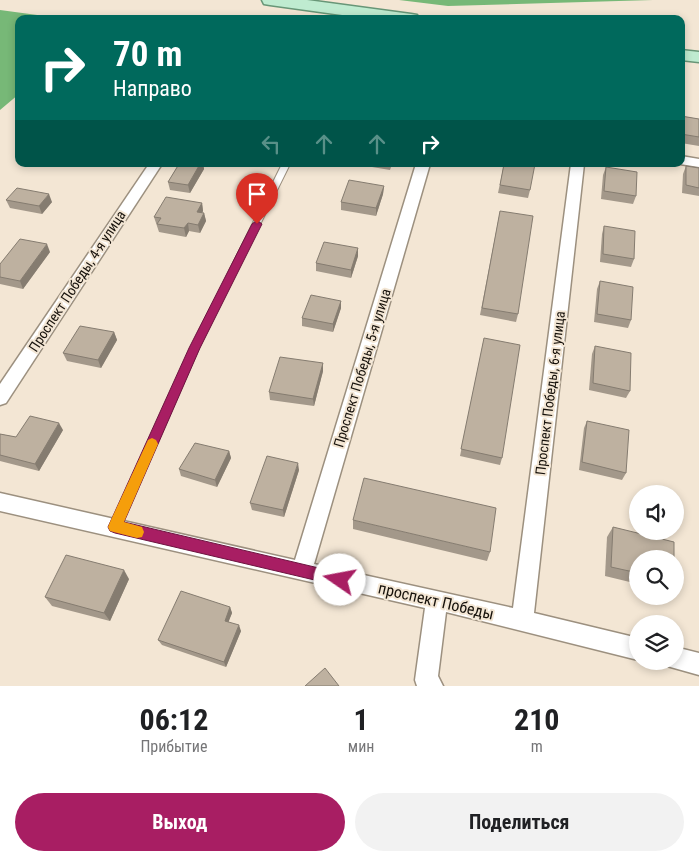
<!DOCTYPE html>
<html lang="ru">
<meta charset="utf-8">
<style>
:root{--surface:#fff;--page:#f2f2f2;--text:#202124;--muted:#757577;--accent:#a81e63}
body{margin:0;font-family:"Roboto Condensed",sans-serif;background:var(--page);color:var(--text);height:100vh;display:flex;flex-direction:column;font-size:19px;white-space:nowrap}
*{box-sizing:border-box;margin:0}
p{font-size:16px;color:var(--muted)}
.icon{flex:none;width:28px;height:28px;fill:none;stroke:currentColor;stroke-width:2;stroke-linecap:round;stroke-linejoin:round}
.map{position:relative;height:686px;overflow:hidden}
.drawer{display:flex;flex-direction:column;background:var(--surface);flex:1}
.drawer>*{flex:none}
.hud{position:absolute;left:15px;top:15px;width:670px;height:152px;border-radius:10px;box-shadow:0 2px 8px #0003;background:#00695c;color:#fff;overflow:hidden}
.controls{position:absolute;left:629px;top:485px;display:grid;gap:10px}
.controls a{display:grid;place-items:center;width:55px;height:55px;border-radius:50%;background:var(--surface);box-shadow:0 2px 8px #0003;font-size:25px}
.pin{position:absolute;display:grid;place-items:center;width:42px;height:42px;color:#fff;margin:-51px -21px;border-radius:50% 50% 50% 0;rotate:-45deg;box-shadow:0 0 5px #0007}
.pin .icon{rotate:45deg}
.me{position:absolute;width:55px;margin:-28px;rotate:282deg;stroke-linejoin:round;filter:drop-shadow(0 0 4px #0008)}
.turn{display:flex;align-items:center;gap:18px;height:105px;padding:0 15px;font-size:22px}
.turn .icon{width:65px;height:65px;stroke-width:2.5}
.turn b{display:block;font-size:35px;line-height:42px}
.lanes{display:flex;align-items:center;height:48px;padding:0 15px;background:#0003;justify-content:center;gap:25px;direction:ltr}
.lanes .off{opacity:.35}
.eta{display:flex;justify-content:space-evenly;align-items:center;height:85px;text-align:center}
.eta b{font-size:30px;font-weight:700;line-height:35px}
.action{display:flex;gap:10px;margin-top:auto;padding:10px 15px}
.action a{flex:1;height:58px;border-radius:30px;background:var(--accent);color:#fff;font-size:20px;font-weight:700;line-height:58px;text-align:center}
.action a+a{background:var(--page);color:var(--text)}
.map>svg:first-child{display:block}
.forest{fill:#77b877}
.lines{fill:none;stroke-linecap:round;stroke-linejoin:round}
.service-casing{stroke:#9c907f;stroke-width:2}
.minor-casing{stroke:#9c907f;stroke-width:3}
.primary-casing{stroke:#689677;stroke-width:3}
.service{fill:#fff;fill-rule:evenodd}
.minor{fill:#fff;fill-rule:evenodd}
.primary{fill:#bfebd0;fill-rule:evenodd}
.wall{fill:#a3988a}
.shaded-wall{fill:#857c70}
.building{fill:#beb1a0;stroke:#857c70}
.route{fill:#a81e63;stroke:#6d1440}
.slow{fill:#f59e0b}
.labels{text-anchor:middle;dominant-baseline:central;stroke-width:4;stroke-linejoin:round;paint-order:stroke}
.street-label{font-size:14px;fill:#16110b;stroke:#f3e6d4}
.near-street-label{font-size:16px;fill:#16110b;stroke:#f3e6d4}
</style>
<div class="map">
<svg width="699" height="686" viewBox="0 0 699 686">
<rect width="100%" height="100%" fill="#f3e6d4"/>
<g class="forest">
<polygon points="399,0 653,0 448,6"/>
<polygon points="0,10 67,19 19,19 19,94 0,110"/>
</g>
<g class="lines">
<defs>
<polygon id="service" points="282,164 290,164 199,348 119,530 115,532 111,530 110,527 191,348"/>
<g id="minor">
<polygon points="681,156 699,159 699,167 680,164"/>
<polygon points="149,164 162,164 6,403 0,405 0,384"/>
<polygon points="416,164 430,164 314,564 513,608 571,164 584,164 534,613 638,638 638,660 446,612 438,676 443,686 417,686 415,680 425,608 0,511 0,493 295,560"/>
<polygon points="675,647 699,653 699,675 667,666 665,661 675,661"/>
</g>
<g id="primary">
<polygon points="262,0 307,0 411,14 417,15 419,19 371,19 270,5 264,4"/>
<polygon points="681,50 699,52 699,62 681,60"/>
</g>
</defs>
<use href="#service" class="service-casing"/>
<use href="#minor" class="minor-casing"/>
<use href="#primary" class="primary-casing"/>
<use href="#service" class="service"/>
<use href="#minor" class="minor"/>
<use href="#primary" class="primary"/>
</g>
<g class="wall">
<polygon points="681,116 699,119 699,146 681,143"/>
<polygon points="179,164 203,164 204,169 190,193 170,190 168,182"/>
<polygon points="367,164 392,164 390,170 366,166"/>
<polygon points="504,164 530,190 528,198 498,193"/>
<polygon points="686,166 699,168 699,196 682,193 683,174"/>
<polygon points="606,167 636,196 633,204 601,199 603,175"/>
<polygon points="384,186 383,194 376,216 341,210 341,202"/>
<polygon points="6,200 52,202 42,214 10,208"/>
<polygon points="202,203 203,211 202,213 204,213 206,221 200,233 189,231 186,237 159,232 154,217"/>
<polygon points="500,211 518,314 516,322 480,315"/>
<polygon points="604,226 634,259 631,267 600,262 602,234"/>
<polygon points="358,248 358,256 351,278 316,271 316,263"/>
<polygon points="50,252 23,289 0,284 0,264"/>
<polygon points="600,281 631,320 628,328 594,322 597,289"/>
<polygon points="341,301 341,308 333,332 302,326 302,318"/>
<polygon points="114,332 117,340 101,368 67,361 63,353"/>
<polygon points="484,338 502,458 500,465 460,456"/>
<polygon points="595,346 630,391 626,398 589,390 592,354"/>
<polygon points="323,363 323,371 314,406 270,400 269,392"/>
<polygon points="587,421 626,473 622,480 579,470 584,428"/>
<polygon points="63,430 39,471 0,461 0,434 16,437"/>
<polygon points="229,451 231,458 217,487 181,476 179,469"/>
<polygon points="299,470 284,517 252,510 250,503"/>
<polygon points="353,520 490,552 487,561 353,529"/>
<polygon points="613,527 638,559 638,584 605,576 607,537"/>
<polygon points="129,579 110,621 52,606 45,597"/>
<polygon points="230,607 232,613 228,622 241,631 226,667 162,645 158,640"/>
</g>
<g class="shaded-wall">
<polygon points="200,164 203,164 204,169 190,193 188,185"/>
<polygon points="384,186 383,194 376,216 376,208"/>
<polygon points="49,194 52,202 42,214 39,206"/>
<polygon points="202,203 203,211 198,220 197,212"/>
<polygon points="204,213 206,221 200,233 198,225"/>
<polygon points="188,223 189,231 186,237 184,228"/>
<polygon points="47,244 50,252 23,289 20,281"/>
<polygon points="358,248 358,256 351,278 351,270"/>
<polygon points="341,301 341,308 333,332 333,324"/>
<polygon points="114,332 117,340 101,368 98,360"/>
<polygon points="323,363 323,371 314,406 313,399"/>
<polygon points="59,423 63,430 39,471 35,464"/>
<polygon points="229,451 231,458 217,487 215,480"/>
<polygon points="298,463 299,470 284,517 283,510"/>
<polygon points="124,570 129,579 110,621 104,613"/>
<polygon points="230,607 232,613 227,626 225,621"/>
<polygon points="239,625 241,631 226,667 224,662"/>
</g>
<g class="building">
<polygon points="681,116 699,119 699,137 681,134"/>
<polygon points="179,164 200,164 188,185 168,182"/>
<polygon points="504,164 535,164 530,190 500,185"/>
<polygon points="686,166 699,168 699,188 686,185"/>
<polygon points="606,167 637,172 636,196 604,191"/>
<polygon points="349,180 384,186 376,208 341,202"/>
<polygon points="17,188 49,194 39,206 6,200"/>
<polygon points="166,197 202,203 197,212 204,213 198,225 188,223 184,228 157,224 161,218 154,217"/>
<polygon points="500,211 533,216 518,314 482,308"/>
<polygon points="604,226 635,231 634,259 603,254"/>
<polygon points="20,239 47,244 20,281 0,277 0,264"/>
<polygon points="324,242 358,248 351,270 316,263"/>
<polygon points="600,281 633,287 631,320 597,314"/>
<polygon points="311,295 341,301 333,324 302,318"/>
<polygon points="80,326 114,332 98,360 63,353"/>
<polygon points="484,338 520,345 502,458 461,449"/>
<polygon points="595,346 631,353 630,391 593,383"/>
<polygon points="280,357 323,363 313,399 269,392"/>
<polygon points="30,416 59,423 35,464 0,455 0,434 16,437"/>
<polygon points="587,421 629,430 626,473 582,462"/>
<polygon points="195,443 229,451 215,480 179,469"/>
<polygon points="267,456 298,463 283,510 250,503"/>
<polygon points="364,478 496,508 490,552 353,520"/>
<polygon points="613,527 674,542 674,559 638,559 638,573 611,567"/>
<polygon points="66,555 124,570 104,613 45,597"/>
<polygon points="181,591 230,607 225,621 239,625 224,662 158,640"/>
<polygon points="325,668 339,686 305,686"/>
</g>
<polygon class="route" points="257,220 262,224 200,348 124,522 340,573 345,575 348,580 345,584 340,586 115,533 110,531 108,527 189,348 252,224"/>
<polygon class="slow" points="152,438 156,440 158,444 124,522 142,527 144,532 142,537 137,538 110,531 108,527 110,522 148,440"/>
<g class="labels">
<g class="street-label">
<text transform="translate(77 281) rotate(-57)">Проспект Победы, 4-я улица</text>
<text transform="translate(362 368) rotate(-73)">Проспект Победы, 5-я улица</text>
<text transform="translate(550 393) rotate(-83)">Проспект Победы, 6-я улица</text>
</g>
<g class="near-street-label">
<text transform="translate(436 601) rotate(13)">проспект Победы</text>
</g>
</g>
</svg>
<div class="controls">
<a><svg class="icon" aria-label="sound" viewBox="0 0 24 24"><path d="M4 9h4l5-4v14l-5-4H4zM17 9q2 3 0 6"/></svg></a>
<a><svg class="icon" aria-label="search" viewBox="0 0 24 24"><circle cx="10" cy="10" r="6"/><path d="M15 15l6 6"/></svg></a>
<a><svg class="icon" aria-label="layers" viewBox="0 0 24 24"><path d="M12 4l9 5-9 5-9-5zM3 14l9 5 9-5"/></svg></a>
</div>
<div class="pin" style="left:257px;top:224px;background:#d93025"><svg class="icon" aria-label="arrive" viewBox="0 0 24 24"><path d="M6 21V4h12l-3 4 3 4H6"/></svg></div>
<svg class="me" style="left:340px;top:580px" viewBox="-20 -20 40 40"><circle r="19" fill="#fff"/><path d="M0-13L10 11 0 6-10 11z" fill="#a81e63"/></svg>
<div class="hud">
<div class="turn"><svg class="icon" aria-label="right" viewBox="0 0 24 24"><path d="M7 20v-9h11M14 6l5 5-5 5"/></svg><div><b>70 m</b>Направо</div></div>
<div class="lanes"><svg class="icon off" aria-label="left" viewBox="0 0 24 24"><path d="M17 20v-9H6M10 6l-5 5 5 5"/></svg><svg class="icon off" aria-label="ahead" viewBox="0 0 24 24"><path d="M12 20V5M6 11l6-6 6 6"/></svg><svg class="icon off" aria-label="ahead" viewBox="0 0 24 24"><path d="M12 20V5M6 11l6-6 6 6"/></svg><svg class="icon" aria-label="right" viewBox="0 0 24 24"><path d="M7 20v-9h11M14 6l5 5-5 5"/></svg></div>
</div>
</div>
<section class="drawer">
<div class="eta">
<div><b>06:12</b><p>Прибытие</p></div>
<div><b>1</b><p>мин</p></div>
<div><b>210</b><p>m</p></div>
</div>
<div class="action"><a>Выход</a><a>Поделиться</a></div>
</section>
